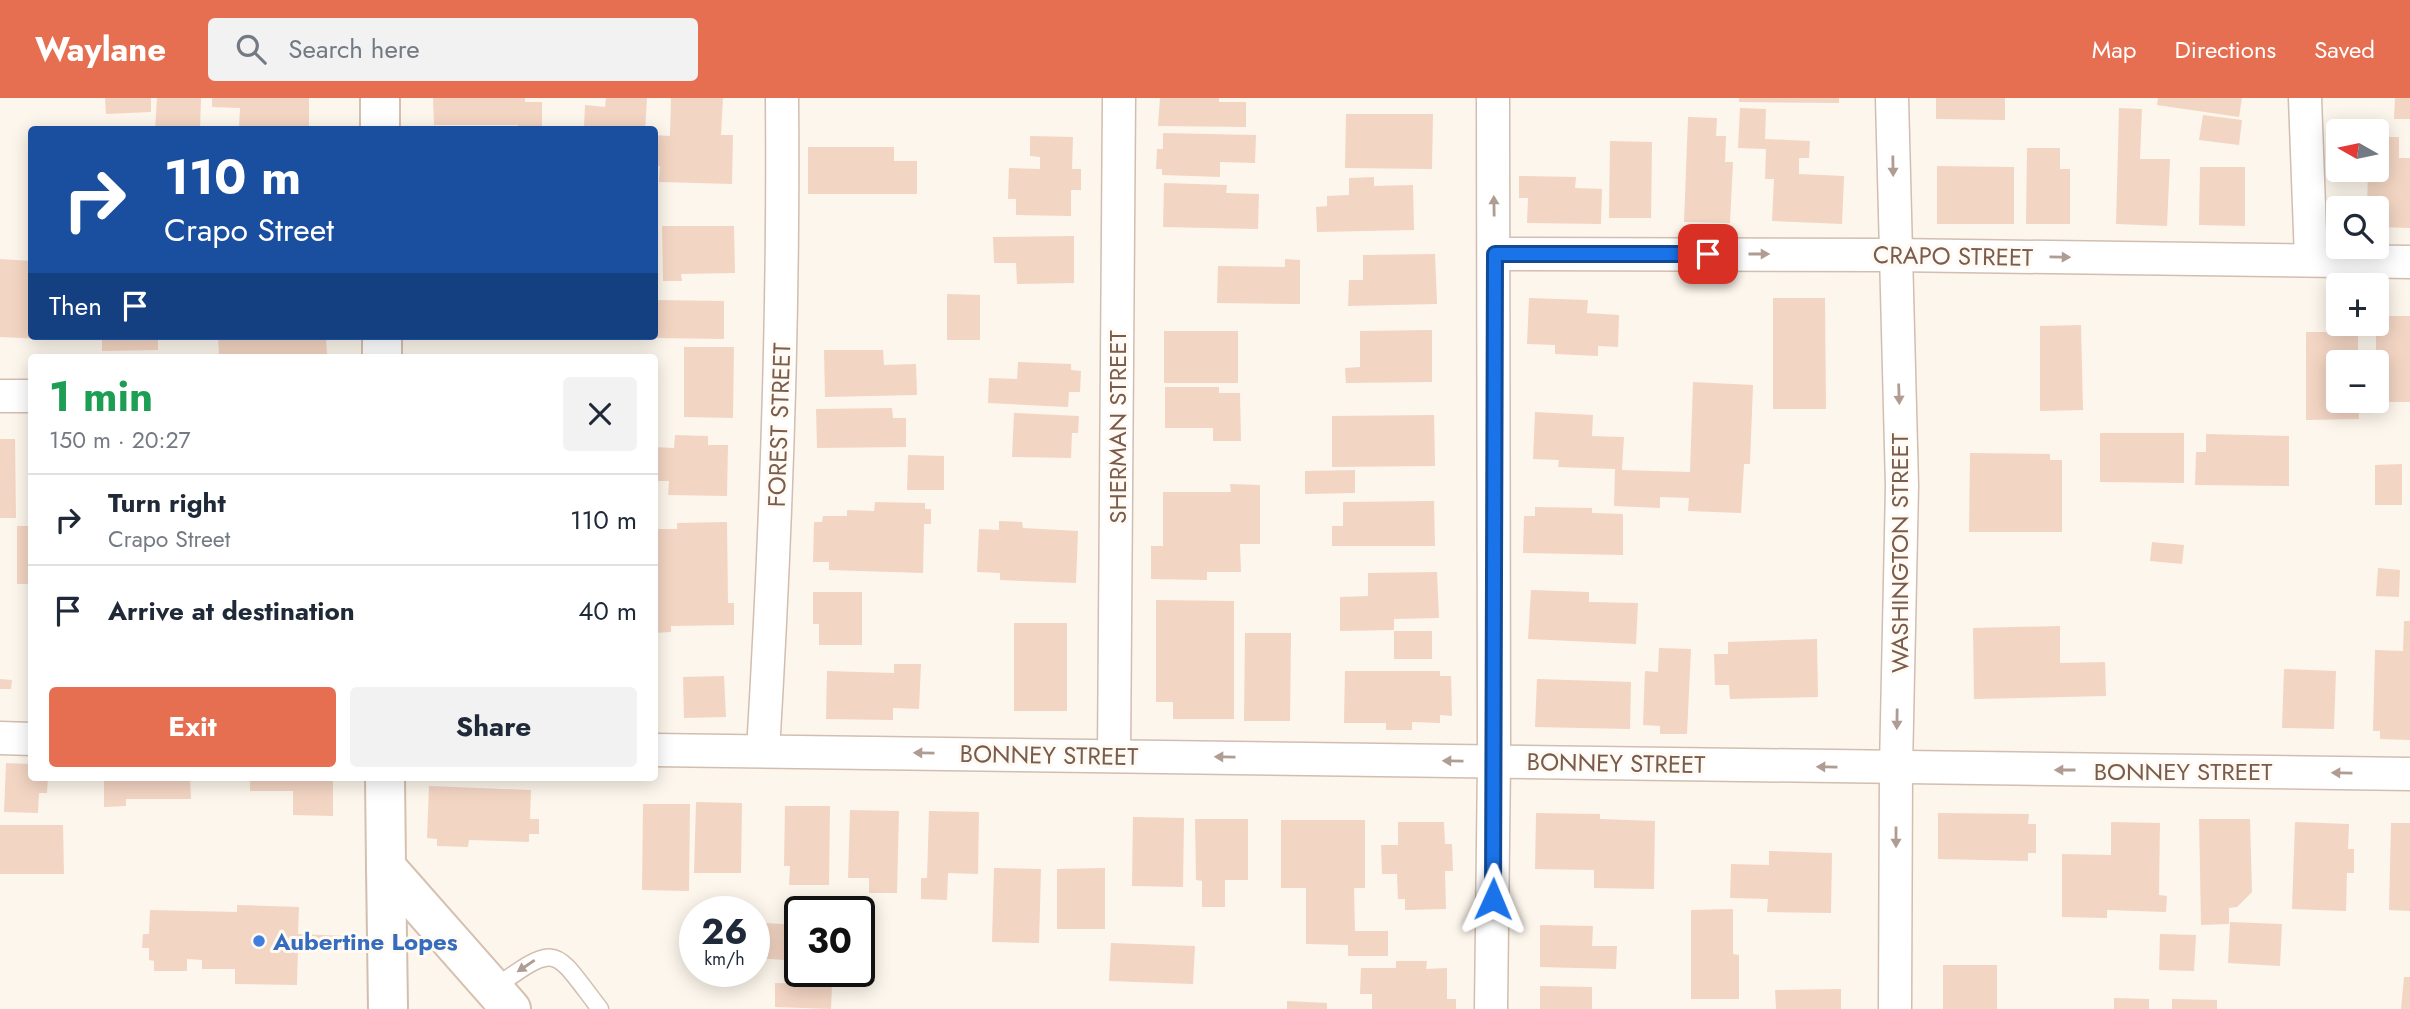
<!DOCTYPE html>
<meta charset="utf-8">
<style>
:root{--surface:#fff;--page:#f2f2f3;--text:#1f2937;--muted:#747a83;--line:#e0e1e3;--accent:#e76f51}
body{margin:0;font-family:Jost,sans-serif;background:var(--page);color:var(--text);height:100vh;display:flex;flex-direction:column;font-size:26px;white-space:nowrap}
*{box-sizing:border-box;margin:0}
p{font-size:23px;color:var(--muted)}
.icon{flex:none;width:38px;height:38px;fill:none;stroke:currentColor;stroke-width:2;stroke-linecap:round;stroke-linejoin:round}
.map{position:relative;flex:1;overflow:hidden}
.side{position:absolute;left:28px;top:256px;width:630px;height:427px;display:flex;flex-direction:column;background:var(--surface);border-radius:7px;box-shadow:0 4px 18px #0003}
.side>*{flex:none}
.guide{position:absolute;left:28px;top:28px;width:630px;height:214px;border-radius:7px;box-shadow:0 4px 18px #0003;background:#1a4fa0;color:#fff;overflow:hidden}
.needle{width:46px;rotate:279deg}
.controls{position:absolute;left:2326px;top:21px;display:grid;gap:14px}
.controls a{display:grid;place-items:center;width:63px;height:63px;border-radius:7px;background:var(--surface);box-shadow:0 4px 18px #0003;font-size:35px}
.speed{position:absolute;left:679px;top:798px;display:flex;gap:14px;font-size:35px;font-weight:700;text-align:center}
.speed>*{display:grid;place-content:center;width:91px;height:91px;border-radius:50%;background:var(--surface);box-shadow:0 4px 18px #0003;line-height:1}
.speed small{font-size:18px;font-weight:400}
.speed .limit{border:4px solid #111;border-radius:10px;background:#fff;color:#111}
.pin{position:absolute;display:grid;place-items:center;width:60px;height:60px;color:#fff;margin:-30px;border-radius:14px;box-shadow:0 4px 10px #0006}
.me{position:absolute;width:77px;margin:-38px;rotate:1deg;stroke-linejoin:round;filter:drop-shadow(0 0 5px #0008)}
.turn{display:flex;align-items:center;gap:24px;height:147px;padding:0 21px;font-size:32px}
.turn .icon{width:91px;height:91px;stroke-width:2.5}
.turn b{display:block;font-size:49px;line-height:60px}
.then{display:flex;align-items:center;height:66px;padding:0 21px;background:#0003;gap:14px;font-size:26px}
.round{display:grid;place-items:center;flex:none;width:74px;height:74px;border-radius:7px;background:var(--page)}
.summary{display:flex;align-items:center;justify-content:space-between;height:119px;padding:0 21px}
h1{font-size:42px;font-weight:700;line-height:52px;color:#1e9e55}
.button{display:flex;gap:14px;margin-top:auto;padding:14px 21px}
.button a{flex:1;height:80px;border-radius:7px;background:var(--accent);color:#fff;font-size:28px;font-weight:700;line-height:80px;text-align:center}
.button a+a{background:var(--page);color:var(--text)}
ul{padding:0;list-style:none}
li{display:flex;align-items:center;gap:21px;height:91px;padding:0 21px;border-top:2px solid var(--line)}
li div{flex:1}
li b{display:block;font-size:26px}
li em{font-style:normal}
header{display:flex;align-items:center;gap:42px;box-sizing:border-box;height:98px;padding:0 35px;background:var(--accent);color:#fff}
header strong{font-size:33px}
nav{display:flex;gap:38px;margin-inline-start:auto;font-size:24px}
.search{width:490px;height:63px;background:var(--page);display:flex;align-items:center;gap:18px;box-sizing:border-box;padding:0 24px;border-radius:7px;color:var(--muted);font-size:26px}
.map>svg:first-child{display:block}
.building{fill:#f3d5c3}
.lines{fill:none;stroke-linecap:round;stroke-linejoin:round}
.service-casing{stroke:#d1beb0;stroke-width:19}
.minor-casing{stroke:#d1beb0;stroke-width:35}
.tertiary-casing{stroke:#d1beb0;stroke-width:42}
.secondary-casing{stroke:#d6c0b0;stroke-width:42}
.service{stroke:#fff;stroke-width:16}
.minor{stroke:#fff;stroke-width:32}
.tertiary{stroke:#fff;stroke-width:38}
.secondary{stroke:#fff;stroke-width:38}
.oneway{fill:#af9d94}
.route-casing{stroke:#114b97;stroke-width:18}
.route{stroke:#1a73e8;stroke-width:12}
.shop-dot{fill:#3f7fe0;stroke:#fffaf3;stroke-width:2.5}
.labels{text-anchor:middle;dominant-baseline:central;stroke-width:6;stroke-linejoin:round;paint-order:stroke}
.street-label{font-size:24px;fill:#7a5c4d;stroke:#fffaf3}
.shop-label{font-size:24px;font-weight:bold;fill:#366cbe;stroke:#fffaf3;text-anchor:start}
</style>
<header>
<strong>Waylane</strong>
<div class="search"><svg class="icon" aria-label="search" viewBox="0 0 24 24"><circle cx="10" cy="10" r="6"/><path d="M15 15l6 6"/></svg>Search here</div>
<nav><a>Map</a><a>Directions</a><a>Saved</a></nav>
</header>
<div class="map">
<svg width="2410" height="911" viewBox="0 0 2410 911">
<rect width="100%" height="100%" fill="#fdf6ec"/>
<g class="building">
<polygon points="105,0 151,0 151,14 106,16"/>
<polygon points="157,0 201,0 200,32 155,32"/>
<polygon points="212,0 309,0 309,31 239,30 240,10 212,9"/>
<polygon points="433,0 525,0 525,4 542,4 542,32 518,32 518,27 434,27"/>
<polygon points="606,0 647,0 645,32 584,29 585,7 605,9"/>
<polygon points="671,0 723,0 721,37 733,37 732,86 659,84 660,68 654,68 654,37 670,38"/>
<polygon points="1160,0 1219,0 1219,4 1246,4 1246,29 1158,28"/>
<polygon points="1739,0 1839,0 1839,5 1739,4"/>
<polygon points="1936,0 2005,0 2005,22 1936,21"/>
<polygon points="2158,0 2242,0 2239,19 2157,7"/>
<polygon points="2395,0 2410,0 2410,21 2394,21"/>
<polygon points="1740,10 1766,11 1765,41 1810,43 1809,60 1799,60 1799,76 1844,78 1842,126 1772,123 1774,81 1765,81 1766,51 1738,50"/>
<polygon points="2119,10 2142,11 2140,61 2170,61 2167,128 2116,126"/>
<polygon points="1346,16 1433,16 1432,71 1345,70"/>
<polygon points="2203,17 2242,22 2239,47 2199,42"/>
<polygon points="1688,19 1717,20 1716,38 1726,38 1725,64 1733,64 1730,125 1684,124"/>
<polygon points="1163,35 1256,37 1255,65 1220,64 1220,79 1162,77 1162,71 1156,71 1157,51 1163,51"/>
<polygon points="1030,38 1073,39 1072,71 1081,71 1081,92 1071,92 1071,118 1016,117 1016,101 1008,101 1009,70 1040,71 1040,59 1030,58"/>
<polygon points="2376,39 2399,39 2399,60 2410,60 2410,130 2376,129 2376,110 2367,110 2368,72 2376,72"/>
<polygon points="1610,43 1652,44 1651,120 1609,120"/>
<polygon points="808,49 894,49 894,63 917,63 917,96 808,96"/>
<polygon points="2027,50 2060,50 2060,71 2070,71 2070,126 2026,126"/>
<polygon points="1937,68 2014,69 2014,126 1937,126"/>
<polygon points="2200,69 2245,69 2245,128 2199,127"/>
<polygon points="1519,78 1576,79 1575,90 1602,91 1601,126 1527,125 1528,100 1519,100"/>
<polygon points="1374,79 1374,88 1413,87 1414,132 1317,134 1316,109 1327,108 1327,98 1349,97 1349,80"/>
<polygon points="1164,85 1227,87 1226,95 1259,96 1258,131 1163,129"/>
<polygon points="662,128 734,128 735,175 681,176 682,183 663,183"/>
<polygon points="1074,138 1074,185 1017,186 1016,165 994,165 993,139"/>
<polygon points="1435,156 1437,206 1348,208 1349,182 1363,182 1363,157"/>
<polygon points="0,161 32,163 32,238 44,238 43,241 0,239"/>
<polygon points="1285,161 1300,162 1300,206 1217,205 1218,168 1285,169"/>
<polygon points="947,196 980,197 980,242 947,242"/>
<polygon points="1529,200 1588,202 1587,215 1619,217 1618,249 1598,248 1598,258 1555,256 1555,247 1527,246"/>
<polygon points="1773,200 1825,200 1826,311 1773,311"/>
<polygon points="654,202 724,203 724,241 654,240"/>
<rect x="2376" y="218" width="34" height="86"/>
<polygon points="2081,227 2083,312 2040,313 2040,228"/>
<polygon points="1432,232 1432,284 1346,285 1345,270 1360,269 1360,233"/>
<rect x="1164" y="233" width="74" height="52"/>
<polygon points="2306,234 2358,234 2358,264 2338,264 2338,303 2358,303 2359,321 2306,322"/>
<polygon points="102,238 158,238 158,252 102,253"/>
<polygon points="218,238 326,238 327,258 219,259"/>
<polygon points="684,249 734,249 733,320 684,319"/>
<polygon points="824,252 883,252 884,267 916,266 917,297 825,299"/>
<polygon points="1018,264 1071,266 1071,272 1081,273 1080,294 1069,294 1068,309 988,305 989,280 1017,281"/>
<polygon points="1693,284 1753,287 1750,366 1744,366 1741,415 1688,413 1689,400 1660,399 1660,410 1614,408 1615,371 1558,369 1559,362 1533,361 1535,314 1593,317 1592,338 1624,339 1622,372 1690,374"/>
<polygon points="1165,289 1219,289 1219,295 1240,295 1241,343 1213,343 1213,330 1165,330"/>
<polygon points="892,310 893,320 906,320 906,349 817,350 816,311"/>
<polygon points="1014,315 1079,318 1078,335 1072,335 1071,360 1012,359"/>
<polygon points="1434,317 1435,368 1332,369 1332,318"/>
<polygon points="2100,335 2184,335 2184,385 2100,384"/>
<polygon points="2206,336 2289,338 2289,388 2195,387 2196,354 2206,354"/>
<polygon points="675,337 708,338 708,347 728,347 727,398 668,397 669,383 657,383 657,377 654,377 654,349 674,350"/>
<polygon points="0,341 15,341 16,420 0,420"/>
<polygon points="1970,355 2050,356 2050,362 2062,362 2062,434 1969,434"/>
<polygon points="908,357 944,358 944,392 907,392"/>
<polygon points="2402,366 2402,407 2375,407 2375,367"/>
<polygon points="1355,372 1355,395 1305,396 1305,373"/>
<polygon points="1230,386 1260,387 1260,446 1240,446 1241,474 1207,474 1207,482 1151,481 1151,448 1163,448 1163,394 1231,394"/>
<polygon points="1434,403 1435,448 1332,448 1332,428 1343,428 1343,404"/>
<polygon points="875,404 925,405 925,411 931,411 931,426 924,426 923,475 829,472 829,464 813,464 814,424 822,424 823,418 847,418 847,412 874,413"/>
<polygon points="1535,409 1592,410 1592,415 1623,416 1623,457 1523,455 1524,418 1535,418"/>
<polygon points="999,423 1022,424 1023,430 1078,433 1076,485 1000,482 1000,475 977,474 979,431 999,432"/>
<polygon points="727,424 728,505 734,505 734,527 671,528 671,534 654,535 654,431 677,431 677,425"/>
<rect x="17" y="428" width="15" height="58"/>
<polygon points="2152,444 2184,447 2182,466 2150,463"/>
<polygon points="2378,470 2400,472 2399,499 2376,498"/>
<polygon points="1437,474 1439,520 1394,521 1394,532 1340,533 1340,499 1368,498 1368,475"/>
<polygon points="1531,492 1589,494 1589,504 1638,505 1636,546 1528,541"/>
<polygon points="813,494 862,494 862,547 819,547 819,526 813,526"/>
<polygon points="1156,502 1234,503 1234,621 1173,621 1173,604 1156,604"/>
<polygon points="2404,523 2410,523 2410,642 2380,641 2380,633 2373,633 2375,552 2403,553"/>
<rect x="1014" y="525" width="53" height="88"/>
<polygon points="2060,528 2060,565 2105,564 2106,598 1974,601 1973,530"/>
<rect x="1394" y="533" width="38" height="28"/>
<polygon points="1245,535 1291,535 1290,623 1244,623"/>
<polygon points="1817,541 1818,599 1730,601 1729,587 1715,587 1714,556 1728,556 1728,544"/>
<polygon points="1659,550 1691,551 1687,636 1660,636 1660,628 1643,627 1645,573 1658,574"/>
<polygon points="894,566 921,566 919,611 893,610 893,622 826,621 827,573 894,575"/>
<polygon points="2284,571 2336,573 2334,631 2282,630"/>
<polygon points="1345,573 1440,573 1440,578 1451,578 1452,618 1440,617 1440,625 1412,624 1412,632 1386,632 1386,625 1344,625"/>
<polygon points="724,578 726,619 684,620 683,579"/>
<polygon points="0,581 12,582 11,591 0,591"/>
<polygon points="1537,581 1631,584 1630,631 1535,629"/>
<polygon points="6,665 32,666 32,679 48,679 47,695 39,695 38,715 4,714"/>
<polygon points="104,679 190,679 191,701 126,701 126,708 104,709"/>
<polygon points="250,679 333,679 333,718 293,717 293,693 250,693"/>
<polygon points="429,688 531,692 530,721 539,721 539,736 529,736 529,744 469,742 468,749 437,748 437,741 427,740"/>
<polygon points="696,704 742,705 741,775 694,775"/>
<polygon points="643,706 690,706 689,793 642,792"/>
<polygon points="785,708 830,708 829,787 789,787 790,768 784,768"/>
<polygon points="850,712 899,713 897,795 869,795 869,780 848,780"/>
<polygon points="929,713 979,714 978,776 948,775 947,802 921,801 921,780 927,780"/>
<polygon points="1536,715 1600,716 1600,721 1655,723 1654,791 1594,790 1594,772 1535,771"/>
<polygon points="1938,715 2029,716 2028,726 2036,726 2036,755 2028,755 2028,763 1938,761"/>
<polygon points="1133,719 1184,720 1183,789 1132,788"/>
<polygon points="1195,721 1248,721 1248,782 1225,782 1225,809 1202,809 1202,783 1196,782"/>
<polygon points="2199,721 2250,721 2252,794 2237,809 2229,810 2229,826 2201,827"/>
<polygon points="1281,722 1365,722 1365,790 1354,790 1355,833 1388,833 1388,858 1348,858 1348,847 1306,846 1306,790 1281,790"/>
<polygon points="1398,724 1444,724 1445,746 1452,746 1453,773 1445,773 1446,811 1405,812 1405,801 1398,801 1397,776 1382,776 1381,747 1398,747"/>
<polygon points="2111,724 2160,725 2159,797 2167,798 2166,814 2107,812 2107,820 2062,819 2062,756 2111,757"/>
<polygon points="2295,724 2349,726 2348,751 2354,751 2354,775 2347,775 2346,813 2292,811"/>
<polygon points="2391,725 2410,725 2410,813 2389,812"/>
<polygon points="0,727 63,727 64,776 0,776"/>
<polygon points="1769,753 1832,755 1831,815 1767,814 1768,801 1730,800 1731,766 1769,767"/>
<polygon points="994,770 1041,771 1039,845 992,844"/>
<polygon points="1105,770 1105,831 1057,831 1057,771"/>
<polygon points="237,807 299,809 298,836 347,838 346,851 298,850 297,887 235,886 235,871 202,871 202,862 187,861 187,873 154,873 154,863 149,862 149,850 142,850 143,836 149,836 150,812 237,814"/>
<polygon points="1733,811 1733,856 1739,857 1739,901 1691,901 1691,812"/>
<polygon points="2230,824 2282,826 2280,868 2228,865"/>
<polygon points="766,825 800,827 800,863 754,860 754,830 766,831"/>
<polygon points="1540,827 1593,828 1592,848 1617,848 1616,871 1540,869"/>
<polygon points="2160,836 2196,837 2194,873 2159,872"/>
<polygon points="1111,845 1195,848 1193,886 1109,883"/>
<polygon points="1396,863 1427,863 1426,871 1447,870 1447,901 1456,901 1456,911 1372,911 1372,896 1360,896 1361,870 1396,870"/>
<rect x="1943" y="867" width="54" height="44"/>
<polygon points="2404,879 2410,879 2410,911 2401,911"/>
<polygon points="775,885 832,886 831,911 775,909"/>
<polygon points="1540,888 1592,889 1592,911 1540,911"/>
<polygon points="1841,891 1841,911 1776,911 1775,892"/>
<polygon points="2114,900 2149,901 2149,911 2114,911"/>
<polygon points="2172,901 2217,902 2217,911 2172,911"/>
<polygon points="1287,903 1327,905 1327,911 1287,911"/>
</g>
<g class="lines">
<defs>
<path id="service" d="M493,891C559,843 553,850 600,911"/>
<g id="minor">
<polyline points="1892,0 1902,388 1896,670 1895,911"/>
<polyline points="2305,0 2311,161"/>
<polyline points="1495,156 1894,157 2410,164"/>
<polyline points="0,298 32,298"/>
<polyline points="0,640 32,641"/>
<polyline points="654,652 2410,676"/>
<path d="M763,653C776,435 784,218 782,0"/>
<polyline points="1114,658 1119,0"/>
<polyline points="1491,911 1494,663 1493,0"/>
</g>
<polyline id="tertiary" points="386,769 388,911"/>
<g id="secondary">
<polyline points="380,0 380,32"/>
<polyline points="382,238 382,259"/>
<polyline points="385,679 386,769 511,911"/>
</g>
</defs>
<use href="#service" class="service-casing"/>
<use href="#minor" class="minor-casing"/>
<use href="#tertiary" class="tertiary-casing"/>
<use href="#secondary" class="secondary-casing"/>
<use href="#service" class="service"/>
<use href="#minor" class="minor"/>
<use href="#tertiary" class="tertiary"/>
<use href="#secondary" class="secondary"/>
</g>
<defs><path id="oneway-solid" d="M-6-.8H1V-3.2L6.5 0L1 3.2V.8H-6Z" transform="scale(1.75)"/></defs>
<g class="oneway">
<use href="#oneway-solid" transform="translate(1893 68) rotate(89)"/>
<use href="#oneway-solid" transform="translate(1494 108) rotate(-91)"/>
<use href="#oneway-solid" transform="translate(1759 156)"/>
<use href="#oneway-solid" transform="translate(2060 159) rotate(1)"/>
<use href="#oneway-solid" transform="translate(1899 296) rotate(88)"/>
<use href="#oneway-solid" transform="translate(1897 621) rotate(91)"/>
<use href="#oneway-solid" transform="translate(924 655) rotate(-179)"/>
<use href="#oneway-solid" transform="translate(1225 659) rotate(-179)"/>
<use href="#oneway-solid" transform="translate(1453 663) rotate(-179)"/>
<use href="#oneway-solid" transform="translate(1827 669) rotate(-179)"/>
<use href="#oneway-solid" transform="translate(2065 672) rotate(-180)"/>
<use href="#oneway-solid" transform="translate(2342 675) rotate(-179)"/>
<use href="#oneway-solid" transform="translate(1896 739) rotate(90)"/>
<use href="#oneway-solid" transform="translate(526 868) rotate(146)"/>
</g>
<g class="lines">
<defs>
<polyline id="route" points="1493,801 1495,156 1708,156"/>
</defs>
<use href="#route" class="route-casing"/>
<use href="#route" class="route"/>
</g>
<circle class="shop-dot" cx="259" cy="843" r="7"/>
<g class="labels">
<g class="street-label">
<text transform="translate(1953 158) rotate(1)">CRAPO STREET</text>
<text transform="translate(779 327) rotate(-88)">FOREST STREET</text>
<text transform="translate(1117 329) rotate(-90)">SHERMAN STREET</text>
<text transform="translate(1899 455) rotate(-90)">WASHINGTON STREET</text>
<text transform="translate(1049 657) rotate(1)">BONNEY STREET</text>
<text transform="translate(1616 665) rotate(1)">BONNEY STREET</text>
<text x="2183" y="673">BONNEY STREET</text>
</g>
<g class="shop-label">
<text x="273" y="843">Aubertine Lopes</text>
</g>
</g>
</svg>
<div class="controls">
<a><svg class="needle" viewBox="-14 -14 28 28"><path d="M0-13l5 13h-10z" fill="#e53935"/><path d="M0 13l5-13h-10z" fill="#747a83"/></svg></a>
<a><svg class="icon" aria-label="search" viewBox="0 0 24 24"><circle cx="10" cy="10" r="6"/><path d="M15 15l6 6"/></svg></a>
<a>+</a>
<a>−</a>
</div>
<div class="speed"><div>26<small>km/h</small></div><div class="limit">30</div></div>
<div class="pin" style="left:1708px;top:156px;background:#d93025"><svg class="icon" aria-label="arrive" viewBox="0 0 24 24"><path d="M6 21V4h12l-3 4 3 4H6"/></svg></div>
<svg class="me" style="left:1493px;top:801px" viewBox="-20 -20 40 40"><path d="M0-17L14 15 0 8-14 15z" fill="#1a73e8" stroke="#fff" stroke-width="4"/></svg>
<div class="guide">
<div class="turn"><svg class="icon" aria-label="right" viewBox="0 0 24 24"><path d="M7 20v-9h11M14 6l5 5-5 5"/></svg><div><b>110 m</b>Crapo Street</div></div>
<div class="then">Then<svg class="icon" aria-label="arrive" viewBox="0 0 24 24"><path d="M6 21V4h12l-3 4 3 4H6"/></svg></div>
</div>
<section class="side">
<div class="summary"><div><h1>1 min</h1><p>150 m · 20:27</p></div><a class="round"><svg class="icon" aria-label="close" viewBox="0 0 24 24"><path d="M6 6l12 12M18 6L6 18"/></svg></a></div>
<ul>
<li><svg class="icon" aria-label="right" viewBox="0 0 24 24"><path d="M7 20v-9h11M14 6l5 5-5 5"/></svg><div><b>Turn right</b><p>Crapo Street</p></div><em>110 m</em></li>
<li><svg class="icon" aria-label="arrive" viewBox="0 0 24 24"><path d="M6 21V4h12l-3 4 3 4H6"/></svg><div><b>Arrive at destination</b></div><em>40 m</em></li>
</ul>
<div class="button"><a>Exit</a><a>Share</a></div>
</section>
</div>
